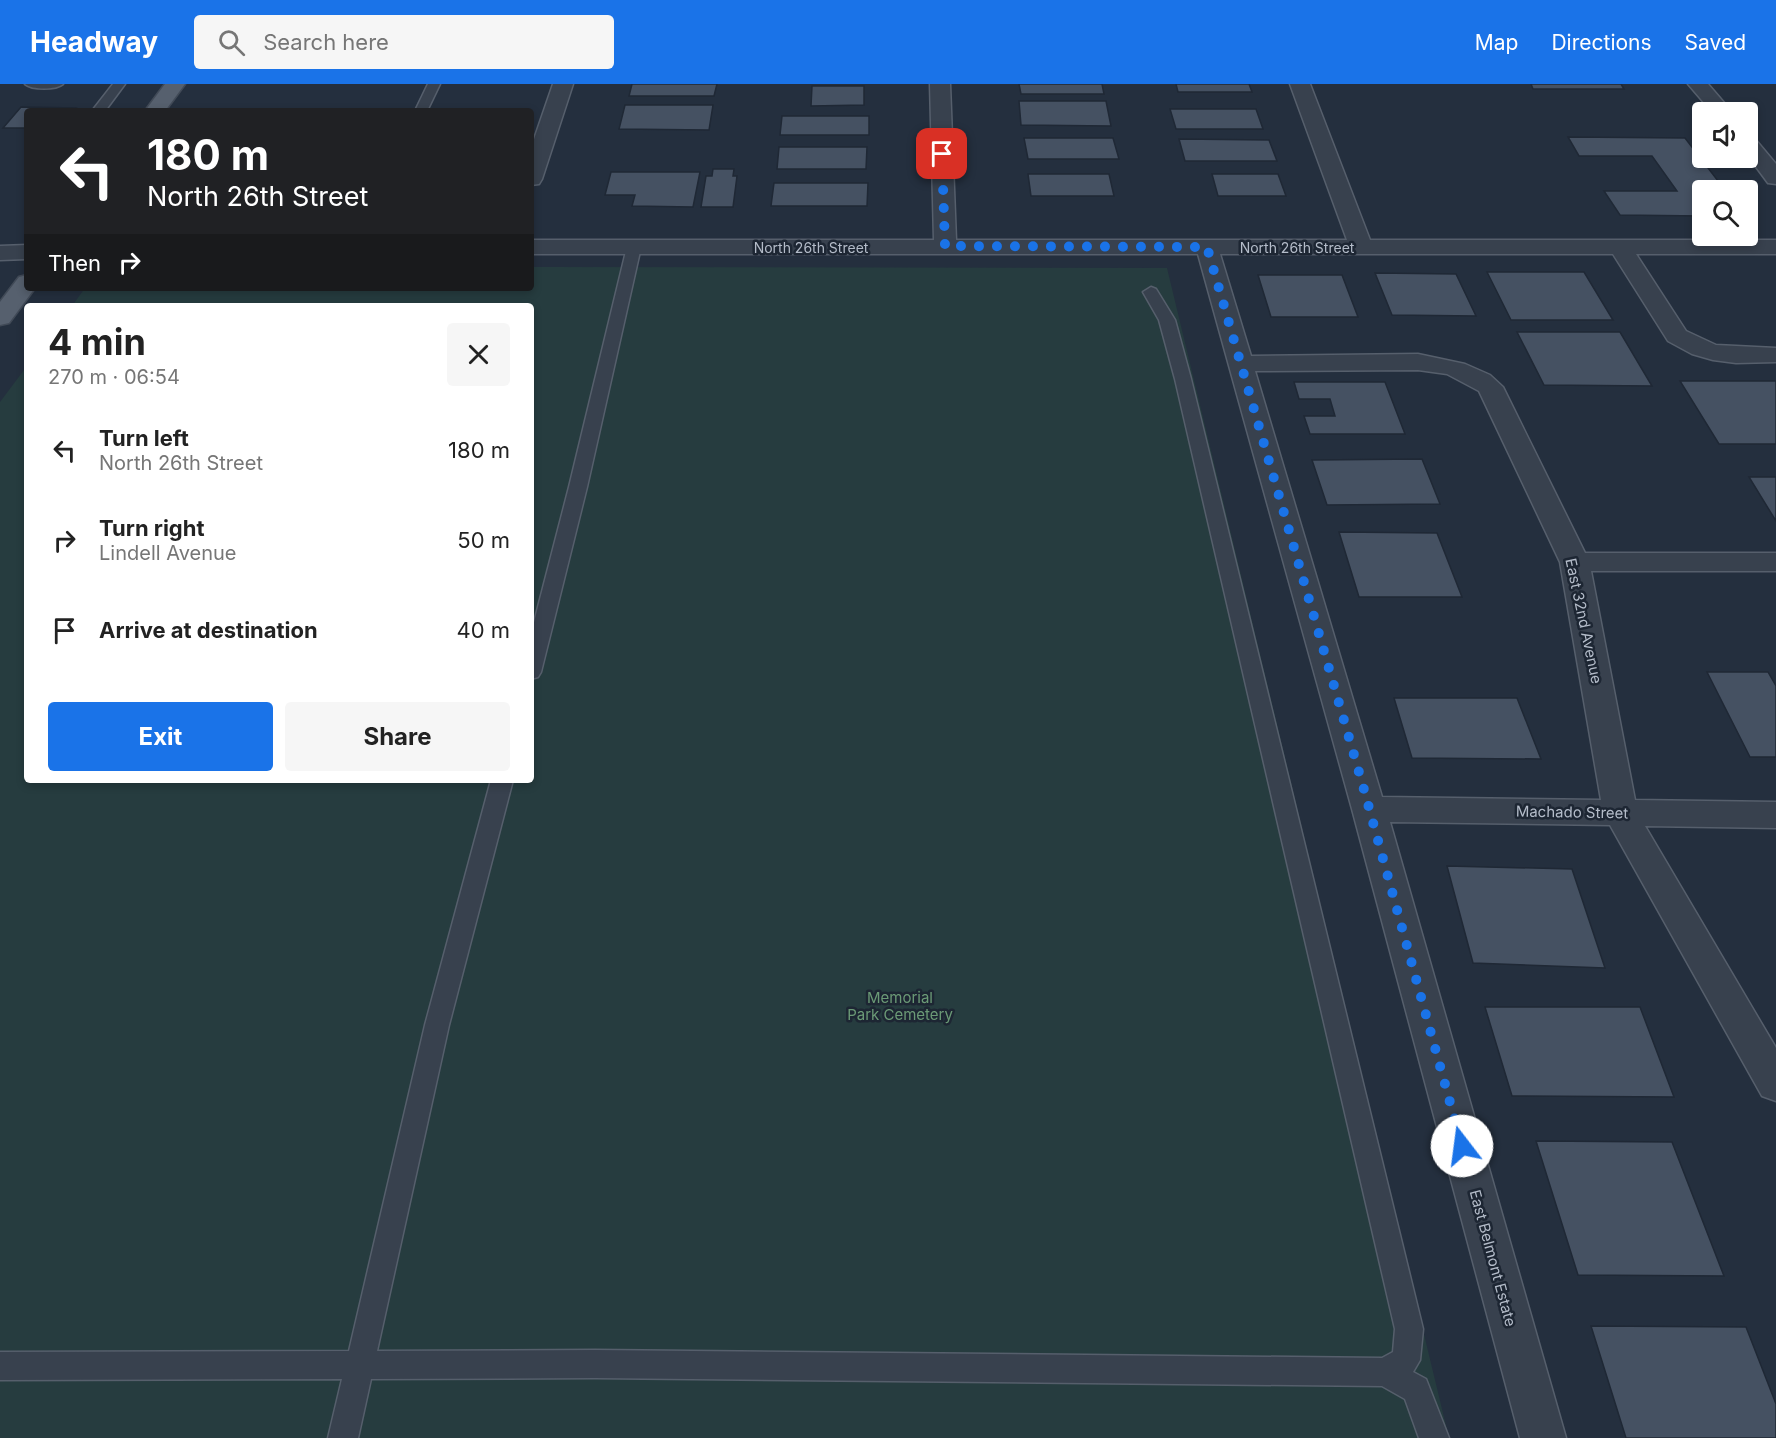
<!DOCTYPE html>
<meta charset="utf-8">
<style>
:root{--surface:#fff;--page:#f6f6f6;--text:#222;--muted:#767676;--accent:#1a73e8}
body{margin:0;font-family:Inter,sans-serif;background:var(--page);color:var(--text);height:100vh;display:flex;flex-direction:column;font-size:22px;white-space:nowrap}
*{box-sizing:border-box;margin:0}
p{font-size:20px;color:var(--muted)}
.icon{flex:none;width:33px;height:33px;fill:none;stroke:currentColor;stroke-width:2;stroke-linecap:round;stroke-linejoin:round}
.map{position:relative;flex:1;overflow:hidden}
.drawer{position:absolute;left:24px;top:219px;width:510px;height:480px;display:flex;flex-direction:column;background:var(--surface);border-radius:6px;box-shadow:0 3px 9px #0003}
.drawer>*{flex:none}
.top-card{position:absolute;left:24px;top:24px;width:510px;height:183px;border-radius:6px;box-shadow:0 3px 9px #0003;background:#202124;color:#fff;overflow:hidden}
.buttons{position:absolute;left:1692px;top:18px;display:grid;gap:12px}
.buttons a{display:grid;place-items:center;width:66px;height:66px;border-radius:6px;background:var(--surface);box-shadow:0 3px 9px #0003;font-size:30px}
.pin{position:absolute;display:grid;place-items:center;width:51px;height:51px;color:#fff;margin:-26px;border-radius:12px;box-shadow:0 3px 9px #0006}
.me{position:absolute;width:66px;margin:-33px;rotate:345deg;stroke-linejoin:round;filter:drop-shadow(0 0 4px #0008)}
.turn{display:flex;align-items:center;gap:21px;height:126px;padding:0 24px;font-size:27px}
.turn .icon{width:78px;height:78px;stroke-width:2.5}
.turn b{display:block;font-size:42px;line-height:51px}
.then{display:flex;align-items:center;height:57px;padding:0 24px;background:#0003;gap:12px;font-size:22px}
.round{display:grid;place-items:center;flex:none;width:63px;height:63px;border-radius:6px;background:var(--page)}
.headline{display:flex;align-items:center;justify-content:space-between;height:102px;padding:0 24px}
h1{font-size:36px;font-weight:700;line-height:45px}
.primary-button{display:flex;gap:12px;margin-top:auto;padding:12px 24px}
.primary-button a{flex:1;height:69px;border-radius:6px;background:var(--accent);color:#fff;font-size:24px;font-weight:700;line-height:69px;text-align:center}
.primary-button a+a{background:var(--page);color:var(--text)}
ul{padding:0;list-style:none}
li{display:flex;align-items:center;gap:18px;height:90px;padding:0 24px}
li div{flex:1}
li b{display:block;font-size:22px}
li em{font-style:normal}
header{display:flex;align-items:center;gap:36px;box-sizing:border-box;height:84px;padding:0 30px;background:var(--accent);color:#fff}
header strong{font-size:28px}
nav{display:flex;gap:33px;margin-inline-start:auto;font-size:21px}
.search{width:420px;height:54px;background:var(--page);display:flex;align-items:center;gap:15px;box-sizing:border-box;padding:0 21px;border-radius:6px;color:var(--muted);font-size:22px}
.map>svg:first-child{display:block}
.green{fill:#263c3f}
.building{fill:#455162;stroke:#1f2835;stroke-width:1.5}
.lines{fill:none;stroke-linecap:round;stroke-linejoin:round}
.service-casing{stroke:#565f6c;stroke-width:3}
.minor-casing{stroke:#565f6c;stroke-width:3}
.primary-casing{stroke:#414a57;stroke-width:3}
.service{fill:#38414e;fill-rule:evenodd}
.minor{fill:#38414e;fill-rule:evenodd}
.primary{fill:#56606e;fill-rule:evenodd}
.route{stroke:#1a73e8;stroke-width:10;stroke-dasharray:0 18}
.labels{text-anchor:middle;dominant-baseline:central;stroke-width:5;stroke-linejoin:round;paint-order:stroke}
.far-street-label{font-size:14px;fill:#b4bcc9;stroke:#1d2633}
.street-label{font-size:15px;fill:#b4bcc9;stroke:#1d2633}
.park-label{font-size:15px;fill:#6b9a76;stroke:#1d2633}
</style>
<header>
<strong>Headway</strong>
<div class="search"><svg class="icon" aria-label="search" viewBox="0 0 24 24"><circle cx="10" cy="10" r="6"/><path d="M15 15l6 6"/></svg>Search here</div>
<nav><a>Map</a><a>Directions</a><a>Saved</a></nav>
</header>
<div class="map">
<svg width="1776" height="1354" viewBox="0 0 1776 1354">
<rect width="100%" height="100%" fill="#242f3e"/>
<polygon class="green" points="531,183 1167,184 1449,1354 0,1354 0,318 27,282 27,696 531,696 531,222 72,222 85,204 531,204"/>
<g class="building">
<polygon points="632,0 717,0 714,12 629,12"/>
<polygon points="1019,0 1102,0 1104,10 1021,10"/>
<polygon points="1176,0 1249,0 1252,8 1178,8"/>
<polygon points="1531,0 1621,0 1624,5 1533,5"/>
<polygon points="812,2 864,2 864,21 811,22"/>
<polygon points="1019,17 1106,17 1111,42 1021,41"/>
<polygon points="625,21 713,21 709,46 619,45"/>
<polygon points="21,23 76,24 73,27 27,27 27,44 3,44"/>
<polygon points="1170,25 1256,25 1263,45 1176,45"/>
<polygon points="782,32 869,32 869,51 780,51"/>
<polygon points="1568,53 1685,54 1725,106 1702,106 1702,132 1620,131 1604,107 1677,107 1652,72 1579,72"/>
<polygon points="1024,54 1113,54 1119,75 1028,75"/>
<polygon points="1179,55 1269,56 1277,77 1185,77"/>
<polygon points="779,63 867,63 866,85 777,85"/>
<polygon points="713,85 734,85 733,92 737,92 733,123 701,123 706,92 712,92"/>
<polygon points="611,88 700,88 693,123 632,122 635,111 605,111"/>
<polygon points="1028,90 1109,90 1114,112 1031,112"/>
<polygon points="1212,90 1278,90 1286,112 1218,112"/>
<polygon points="774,99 868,99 867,122 771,122"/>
<polygon points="1487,188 1584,188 1613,236 1511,236"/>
<polygon points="1375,189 1456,190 1476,232 1392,231"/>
<polygon points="1258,191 1342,191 1358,233 1271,233"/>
<polygon points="1517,248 1620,248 1652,302 1544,301"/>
<polygon points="1680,297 1776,297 1776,360 1719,360"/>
<polygon points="1294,298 1385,298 1405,350 1310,350 1304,332 1335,332 1330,315 1299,315"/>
<polygon points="1422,375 1440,420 1327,421 1312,376"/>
<polygon points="1749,393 1776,393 1776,437"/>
<polygon points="1339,448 1437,449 1462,513 1359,513"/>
<polygon points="1707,588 1768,588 1776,602 1776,673 1750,673"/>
<polygon points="1394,614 1517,614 1541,675 1412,674"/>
<polygon points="1447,782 1572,785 1605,884 1473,879"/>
<polygon points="1485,923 1640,923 1674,1013 1512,1012"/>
<polygon points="1536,1057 1672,1058 1724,1192 1578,1191"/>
<polygon points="1591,1242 1746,1243 1776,1320 1776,1354 1626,1354"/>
</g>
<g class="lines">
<defs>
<g id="service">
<path d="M25,0H63C56,6 32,6 25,0Z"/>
<polygon points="113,0 125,0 105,27 92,27"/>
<polygon points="428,0 440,0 427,27 415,27"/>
<polygon points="634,159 641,163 587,403 541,588 538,593 531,595 531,550 569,403 627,163"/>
<polygon points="1151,203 1156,205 1175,236 1191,295 1423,1245 1420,1276 1413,1288 1426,1295 1449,1354 1419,1354 1405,1315 1382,1302 595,1294 371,1295 358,1354 328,1354 342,1295 0,1296 0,1268 349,1267 425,941 491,696 513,696 449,941 377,1267 595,1266 1382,1274 1393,1268 1395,1245 1175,295 1159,236 1143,208"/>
</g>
<g id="minor">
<polygon points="553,0 573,0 542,95 539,100 531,101 531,64"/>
<path d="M930,0H950L956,156H1347L1290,0H1310L1370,156H1776V170H1636L1686,247L1716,261L1776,264V278L1736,279L1713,276L1692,270L1668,257L1613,170H1220L1251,272L1418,270L1465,280L1490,291L1503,303L1585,469H1776V487H1591L1635,716L1776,718V744L1645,742L1776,964V1017L1762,1012L1610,741L1390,738L1566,1354H1520L1352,725L1198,170H531V156H934ZM1418,286L1447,290L1479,307L1560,478L1601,716L1382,713L1255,287Z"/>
<polygon points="1688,0 1708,0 1732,28 1712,28"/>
<polygon points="1748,53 1755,55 1776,80 1776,100 1768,99 1748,72"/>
<polygon points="27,161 27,175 0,176 0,162"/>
</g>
<g id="primary">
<polygon points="165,0 185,0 165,27 145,27"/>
<polygon points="27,191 27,204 35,204 9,239 0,241 0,218 19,193"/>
</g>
</defs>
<use href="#service" class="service-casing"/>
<use href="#minor" class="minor-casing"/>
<use href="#primary" class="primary-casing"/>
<use href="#service" class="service"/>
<use href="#minor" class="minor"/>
<use href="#primary" class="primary"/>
</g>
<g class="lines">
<polyline class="route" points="942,70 945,162 1207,163 1363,702 1462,1062"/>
</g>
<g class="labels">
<g class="far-street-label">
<text x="811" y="163">North 26th Street</text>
<text x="1297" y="163">North 26th Street</text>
</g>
<g class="street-label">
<text transform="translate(1584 537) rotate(78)">East 32nd Avenue</text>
<text transform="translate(1572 728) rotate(1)">Machado Street</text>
<text transform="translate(1493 1174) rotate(75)">East Belmont Estate</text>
</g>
<g class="park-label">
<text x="900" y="913">Memorial<tspan x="900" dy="17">Park Cemetery</tspan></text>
</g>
</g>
</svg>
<div class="buttons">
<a><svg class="icon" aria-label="sound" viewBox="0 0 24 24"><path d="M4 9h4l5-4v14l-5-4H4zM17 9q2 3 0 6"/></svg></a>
<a><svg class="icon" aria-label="search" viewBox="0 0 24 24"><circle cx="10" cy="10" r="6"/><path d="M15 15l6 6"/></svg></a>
</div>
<div class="pin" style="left:942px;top:70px;background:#d93025"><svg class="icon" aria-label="arrive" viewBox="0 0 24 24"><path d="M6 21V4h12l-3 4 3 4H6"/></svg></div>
<svg class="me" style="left:1462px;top:1062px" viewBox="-20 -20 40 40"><circle r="19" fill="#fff"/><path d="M0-13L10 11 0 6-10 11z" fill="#1a73e8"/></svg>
<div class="top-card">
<div class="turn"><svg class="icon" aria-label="left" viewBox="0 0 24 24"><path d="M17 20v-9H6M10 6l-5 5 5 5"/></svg><div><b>180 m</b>North 26th Street</div></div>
<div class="then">Then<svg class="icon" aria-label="right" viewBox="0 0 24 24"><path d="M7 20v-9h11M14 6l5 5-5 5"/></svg></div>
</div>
<section class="drawer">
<div class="headline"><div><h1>4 min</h1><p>270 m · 06:54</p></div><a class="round"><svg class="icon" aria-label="close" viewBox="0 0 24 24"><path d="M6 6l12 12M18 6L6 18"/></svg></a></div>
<ul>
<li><svg class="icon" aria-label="left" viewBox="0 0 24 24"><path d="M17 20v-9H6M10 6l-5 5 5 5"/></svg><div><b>Turn left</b><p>North 26th Street</p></div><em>180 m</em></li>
<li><svg class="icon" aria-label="right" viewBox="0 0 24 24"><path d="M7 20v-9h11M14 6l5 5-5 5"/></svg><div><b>Turn right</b><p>Lindell Avenue</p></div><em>50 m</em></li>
<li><svg class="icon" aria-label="arrive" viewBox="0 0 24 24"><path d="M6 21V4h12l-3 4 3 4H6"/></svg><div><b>Arrive at destination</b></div><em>40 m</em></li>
</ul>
<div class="primary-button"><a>Exit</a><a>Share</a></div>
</section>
</div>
